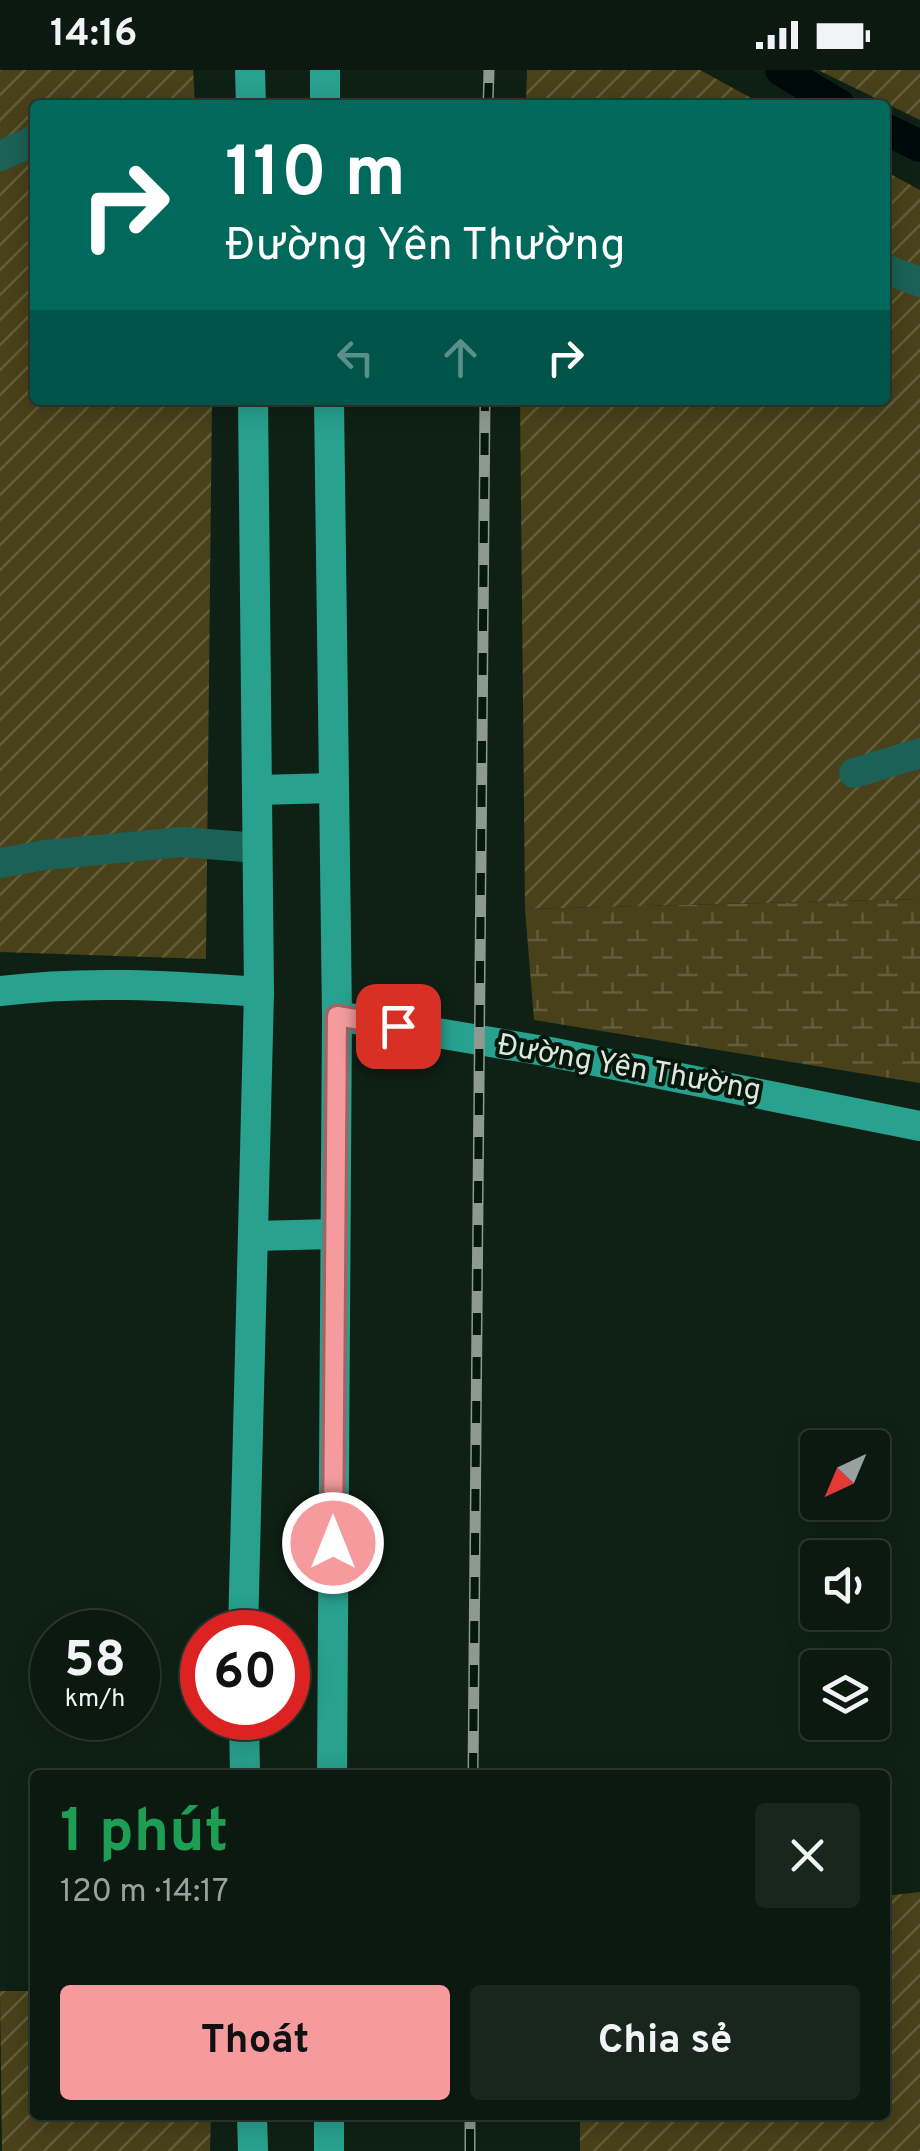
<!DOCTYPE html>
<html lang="vi">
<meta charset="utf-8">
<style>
:root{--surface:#0b1910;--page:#19261e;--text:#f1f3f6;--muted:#9aa09f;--line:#2b3830;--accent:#f59b9d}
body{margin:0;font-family:Overpass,sans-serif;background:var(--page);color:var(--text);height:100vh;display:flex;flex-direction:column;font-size:38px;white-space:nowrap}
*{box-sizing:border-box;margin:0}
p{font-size:32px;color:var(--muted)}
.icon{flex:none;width:55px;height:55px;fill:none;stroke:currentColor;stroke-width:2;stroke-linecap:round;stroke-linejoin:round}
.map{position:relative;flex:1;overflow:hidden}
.details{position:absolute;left:30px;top:1700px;width:860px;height:350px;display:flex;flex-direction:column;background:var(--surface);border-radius:10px;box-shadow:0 5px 25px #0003,0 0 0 2px var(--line)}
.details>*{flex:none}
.banner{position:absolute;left:30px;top:30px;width:860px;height:305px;border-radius:10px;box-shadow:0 5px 25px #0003,0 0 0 2px var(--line);background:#00695c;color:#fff;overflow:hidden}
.needle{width:65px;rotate:224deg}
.fabs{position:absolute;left:800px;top:1360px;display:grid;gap:20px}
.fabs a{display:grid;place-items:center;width:90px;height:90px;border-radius:10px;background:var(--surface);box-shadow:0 5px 25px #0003,0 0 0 2px var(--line);font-size:50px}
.speed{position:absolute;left:30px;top:1540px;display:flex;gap:20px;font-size:50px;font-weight:700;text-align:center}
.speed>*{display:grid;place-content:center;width:130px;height:130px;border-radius:50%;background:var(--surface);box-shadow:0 5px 25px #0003,0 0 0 2px var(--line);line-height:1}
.speed small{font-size:25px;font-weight:400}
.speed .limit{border:15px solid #d22;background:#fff;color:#111}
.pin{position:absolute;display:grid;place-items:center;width:85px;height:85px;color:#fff;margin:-42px;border-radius:20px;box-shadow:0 5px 15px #0006}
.me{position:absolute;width:110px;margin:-55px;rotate:0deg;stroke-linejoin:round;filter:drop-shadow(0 0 8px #0008)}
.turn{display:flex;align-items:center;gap:35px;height:210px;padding:0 30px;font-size:45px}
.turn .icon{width:130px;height:130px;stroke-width:2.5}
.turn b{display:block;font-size:70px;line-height:85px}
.lanes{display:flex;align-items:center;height:95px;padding:0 30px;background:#0003;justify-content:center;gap:50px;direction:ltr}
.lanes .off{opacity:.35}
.round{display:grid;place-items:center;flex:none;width:105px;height:105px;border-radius:10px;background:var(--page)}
.overview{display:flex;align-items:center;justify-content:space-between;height:170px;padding:0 30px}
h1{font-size:60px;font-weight:700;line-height:75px;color:#1e9e55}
.action{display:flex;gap:20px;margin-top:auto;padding:20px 30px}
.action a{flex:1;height:115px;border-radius:10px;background:var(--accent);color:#111;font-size:40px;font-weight:700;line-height:115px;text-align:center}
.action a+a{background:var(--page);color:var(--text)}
.status{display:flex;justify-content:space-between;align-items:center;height:70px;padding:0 50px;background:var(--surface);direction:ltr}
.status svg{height:28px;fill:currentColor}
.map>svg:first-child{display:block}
.wetland{fill:url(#wetland-marsh)}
.garden{fill:url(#garden-furrows)}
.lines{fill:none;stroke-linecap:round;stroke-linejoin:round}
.canal{stroke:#010a0b;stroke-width:32}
.minor{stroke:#1b6156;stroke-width:30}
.major{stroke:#28a18f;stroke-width:30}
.rail-casing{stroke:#8c9a90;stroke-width:11}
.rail{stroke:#06180c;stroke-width:8;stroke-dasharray:22;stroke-linecap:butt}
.route-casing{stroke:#9f6566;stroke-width:25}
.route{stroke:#f59b9d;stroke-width:18}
.labels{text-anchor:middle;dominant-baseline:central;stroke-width:8;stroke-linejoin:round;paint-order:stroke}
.street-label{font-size:30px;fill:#dce8df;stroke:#06180c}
</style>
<div class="status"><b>14:16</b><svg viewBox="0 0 49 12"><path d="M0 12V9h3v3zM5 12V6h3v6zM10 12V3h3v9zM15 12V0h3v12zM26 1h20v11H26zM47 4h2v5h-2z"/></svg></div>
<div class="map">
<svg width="920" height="2081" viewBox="0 0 920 2081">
<defs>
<pattern id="wetland-marsh" width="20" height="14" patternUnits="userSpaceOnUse" patternTransform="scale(2.5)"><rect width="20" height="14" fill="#484119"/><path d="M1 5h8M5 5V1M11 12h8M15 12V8" fill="none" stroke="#625c3a"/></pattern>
<pattern id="garden-furrows" width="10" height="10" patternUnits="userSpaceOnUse" patternTransform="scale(2.5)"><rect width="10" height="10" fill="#484119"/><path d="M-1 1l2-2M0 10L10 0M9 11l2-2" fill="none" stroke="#625c3a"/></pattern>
</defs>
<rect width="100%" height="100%" fill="#0f2115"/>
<polygon class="wetland" points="920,829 920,1013 534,950 525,839"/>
<g class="garden">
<polygon points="0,0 193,0 195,35 35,35 35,330 212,330 206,889 0,882"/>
<polygon points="527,0 700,0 764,35 526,35"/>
<polygon points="818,0 920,0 920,50"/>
<polygon points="885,101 920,120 920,829 525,839 520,330 885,330"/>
<polygon points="920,1822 920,2081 580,2081 580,2045 885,2045 885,1826"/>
<polygon points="0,1921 35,1921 35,2045 211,2045 210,2081 2,2081"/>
</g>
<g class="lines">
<g class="canal">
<polyline points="781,0 839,35"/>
<polyline points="885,59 920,76"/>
</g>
<g class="minor">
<polyline points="0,86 35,70"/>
<polyline points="885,199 920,212"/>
<polyline points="854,703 920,683"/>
<polyline points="0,793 45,785 182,772 257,778"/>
</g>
<g class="major">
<polyline points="250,0 251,35"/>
<polyline points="325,0 325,35"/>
<polyline points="329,330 337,946 332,1705"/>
<polyline points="257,720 334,718"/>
<path d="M0,921C87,910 172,916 259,922"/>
<polyline points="337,946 550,982 920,1056"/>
<polyline points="253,1166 335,1164"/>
<polyline points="243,1562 259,922 253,330"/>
<polyline points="244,1648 245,1705"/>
<polyline points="252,2045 253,2081"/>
<polyline points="329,2081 329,2045"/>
</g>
<defs>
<g id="rail">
<polyline points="488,35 489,0"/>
<polyline points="473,1705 485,330"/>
<polyline points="470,2081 470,2045"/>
</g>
</defs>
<use href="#rail" class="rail-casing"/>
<use href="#rail" class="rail"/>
</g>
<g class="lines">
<defs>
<polyline id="route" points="333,1473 337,946 398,956"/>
</defs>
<use href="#route" class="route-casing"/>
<use href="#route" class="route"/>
</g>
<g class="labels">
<g class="street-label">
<text transform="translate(629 999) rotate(10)">Đường Yên Thường</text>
</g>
</g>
</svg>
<div class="fabs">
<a><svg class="needle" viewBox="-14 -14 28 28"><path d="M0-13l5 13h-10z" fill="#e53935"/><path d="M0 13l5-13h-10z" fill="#9aa09f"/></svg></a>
<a><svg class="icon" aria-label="sound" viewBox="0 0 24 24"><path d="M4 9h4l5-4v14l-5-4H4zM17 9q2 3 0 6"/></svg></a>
<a><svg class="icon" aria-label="layers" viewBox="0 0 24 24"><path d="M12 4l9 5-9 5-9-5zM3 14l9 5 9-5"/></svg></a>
</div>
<div class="speed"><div>58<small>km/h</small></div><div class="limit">60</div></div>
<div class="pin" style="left:398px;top:956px;background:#d93025"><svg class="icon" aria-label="arrive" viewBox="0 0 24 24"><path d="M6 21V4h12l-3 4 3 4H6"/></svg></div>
<svg class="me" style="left:333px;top:1473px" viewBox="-20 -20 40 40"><circle r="17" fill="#f59b9d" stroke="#fff" stroke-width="3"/><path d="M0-11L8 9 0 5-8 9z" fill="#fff"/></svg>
<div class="banner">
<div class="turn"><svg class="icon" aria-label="right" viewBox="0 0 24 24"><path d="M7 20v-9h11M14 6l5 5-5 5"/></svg><div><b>110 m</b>Đường Yên Thường</div></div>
<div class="lanes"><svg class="icon off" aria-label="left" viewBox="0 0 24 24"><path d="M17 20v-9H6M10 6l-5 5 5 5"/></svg><svg class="icon off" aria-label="ahead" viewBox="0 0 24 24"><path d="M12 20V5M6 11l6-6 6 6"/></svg><svg class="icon" aria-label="right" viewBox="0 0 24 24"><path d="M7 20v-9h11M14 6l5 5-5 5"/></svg></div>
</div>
<section class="details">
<div class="overview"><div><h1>1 phút</h1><p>120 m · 14:17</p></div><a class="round"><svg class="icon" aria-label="close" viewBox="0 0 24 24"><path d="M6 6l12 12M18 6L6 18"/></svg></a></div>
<div class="action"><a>Thoát</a><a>Chia sẻ</a></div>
</section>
</div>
